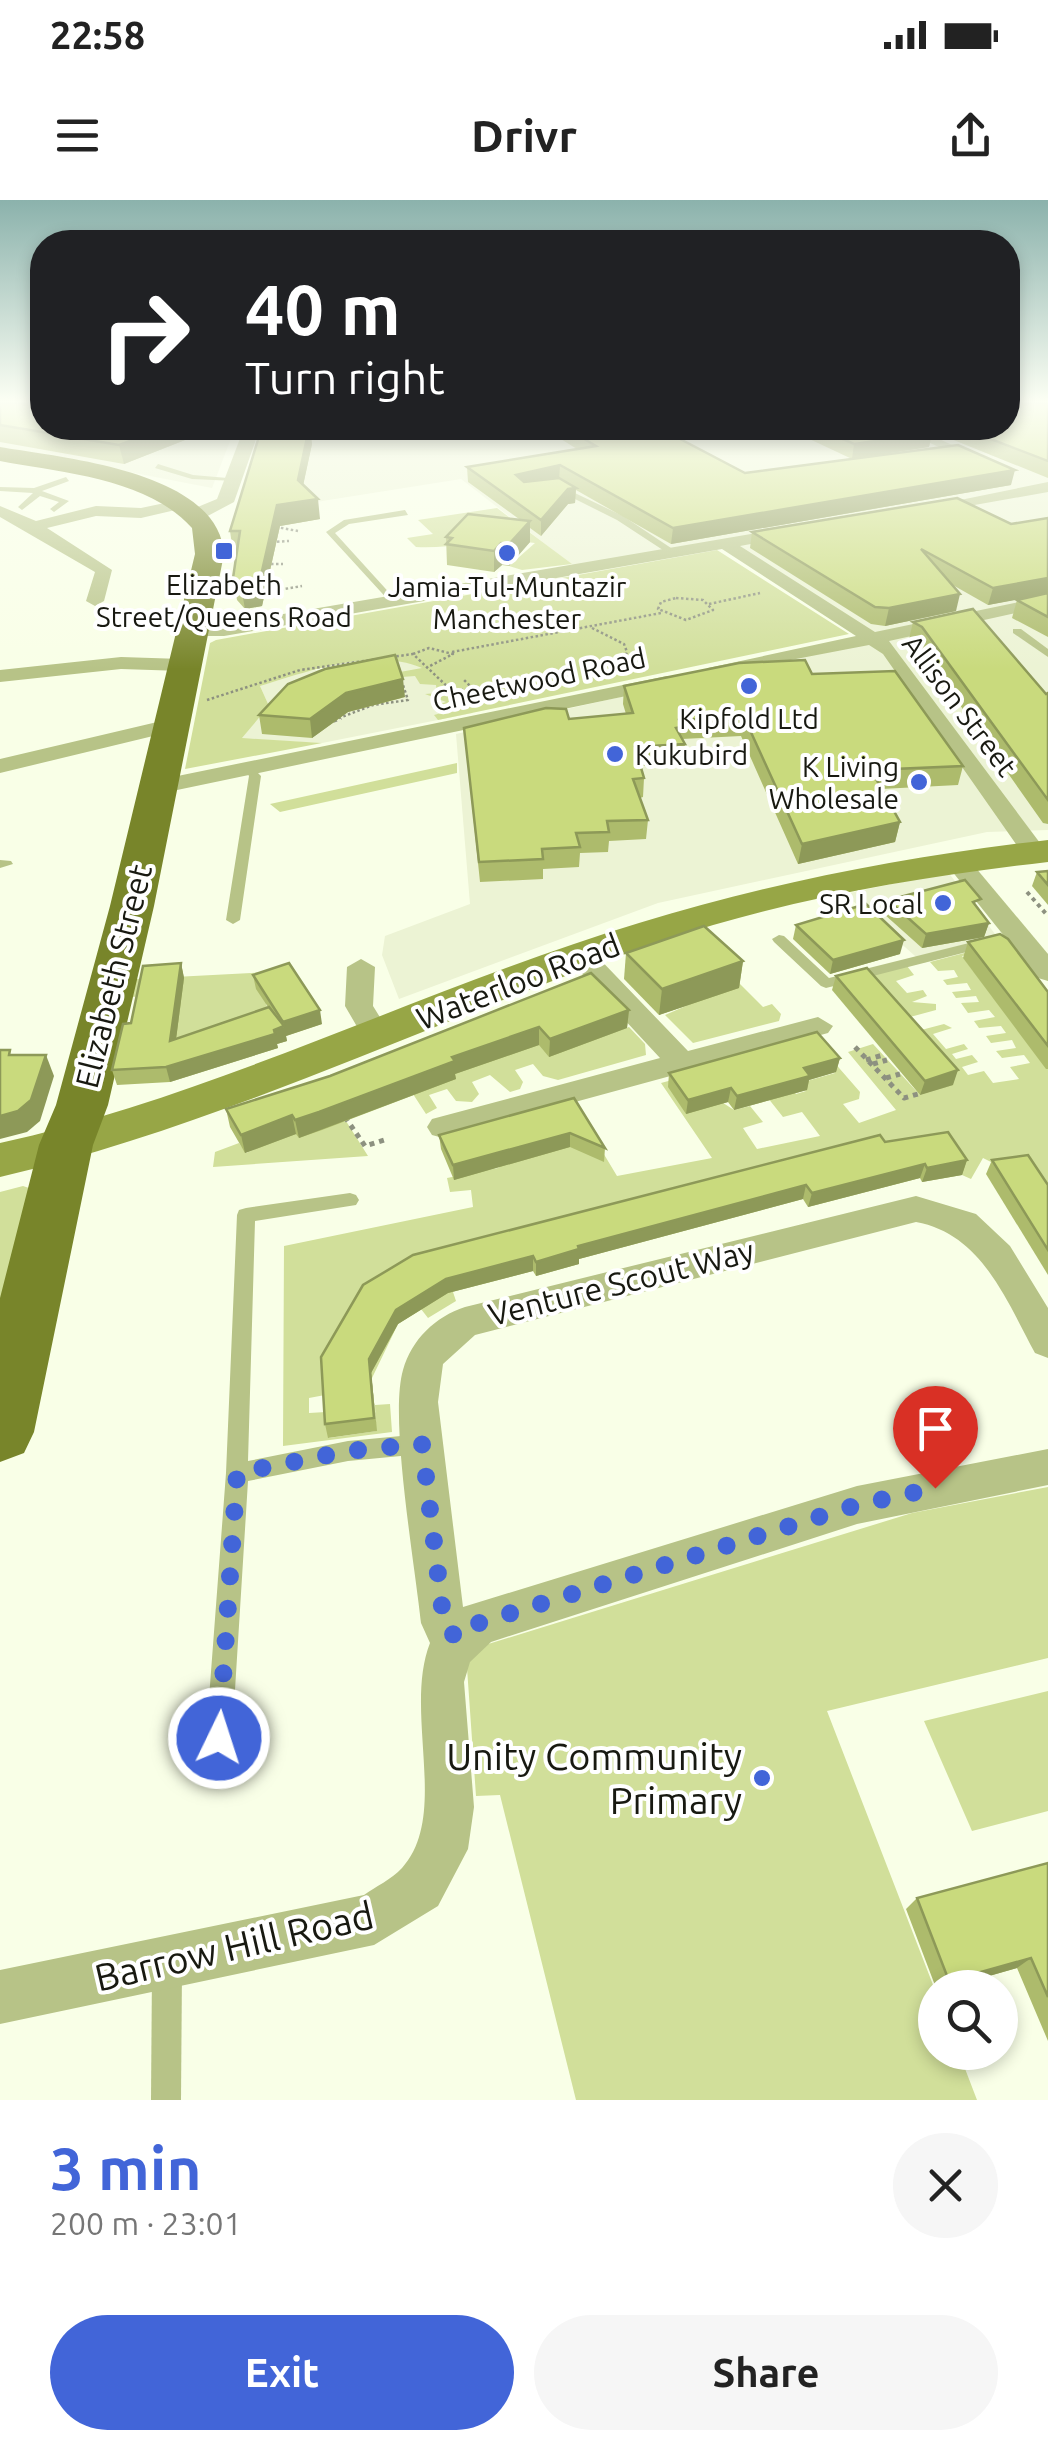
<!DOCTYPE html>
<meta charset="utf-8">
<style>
:root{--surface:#fff;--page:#f6f6f6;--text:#222;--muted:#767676;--accent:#4265d8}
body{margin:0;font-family:Ubuntu,sans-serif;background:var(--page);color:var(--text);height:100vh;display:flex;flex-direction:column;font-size:38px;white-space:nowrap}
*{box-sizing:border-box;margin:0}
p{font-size:32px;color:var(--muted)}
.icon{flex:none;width:55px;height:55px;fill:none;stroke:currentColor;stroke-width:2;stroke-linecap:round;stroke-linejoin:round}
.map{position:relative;height:1900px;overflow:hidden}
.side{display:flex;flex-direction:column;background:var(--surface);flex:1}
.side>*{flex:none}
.top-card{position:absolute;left:30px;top:30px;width:990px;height:210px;border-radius:40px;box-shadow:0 5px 15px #0003;background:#202124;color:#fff;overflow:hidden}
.fabs{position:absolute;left:918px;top:1770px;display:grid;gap:20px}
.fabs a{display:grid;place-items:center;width:100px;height:100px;border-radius:50%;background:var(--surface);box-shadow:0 5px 15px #0003;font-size:50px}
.pin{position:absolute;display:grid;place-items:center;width:85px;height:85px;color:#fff;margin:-102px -42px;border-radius:50% 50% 50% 0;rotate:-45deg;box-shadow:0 0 10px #0007}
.pin .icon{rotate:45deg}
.me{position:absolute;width:110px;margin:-55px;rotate:4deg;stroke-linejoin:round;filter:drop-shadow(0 0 8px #0008)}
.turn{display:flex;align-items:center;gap:35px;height:210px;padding:0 50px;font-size:45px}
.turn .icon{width:130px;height:130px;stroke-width:2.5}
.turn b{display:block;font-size:70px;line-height:85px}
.round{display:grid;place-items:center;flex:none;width:105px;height:105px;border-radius:52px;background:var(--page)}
.summary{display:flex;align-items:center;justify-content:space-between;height:170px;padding:0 50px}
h1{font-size:60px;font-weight:700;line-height:75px;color:var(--accent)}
.primary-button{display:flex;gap:20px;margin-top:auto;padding:20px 50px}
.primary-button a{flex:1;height:115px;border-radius:60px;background:var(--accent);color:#fff;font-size:40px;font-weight:700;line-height:115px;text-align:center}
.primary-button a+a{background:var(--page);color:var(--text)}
.status{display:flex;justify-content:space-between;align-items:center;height:70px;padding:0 50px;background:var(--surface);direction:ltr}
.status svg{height:28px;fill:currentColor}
header{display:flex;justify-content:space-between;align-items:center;height:130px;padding:0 50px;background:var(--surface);font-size:45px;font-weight:700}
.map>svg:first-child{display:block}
.built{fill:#ecf3d4}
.green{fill:#d1df9a}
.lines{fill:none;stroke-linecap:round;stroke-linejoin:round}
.path-far2{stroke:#8d9180;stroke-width:2.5;stroke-dasharray:2.5 2.5;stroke-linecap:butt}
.path-far1{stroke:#8d9180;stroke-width:4;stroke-dasharray:4 4;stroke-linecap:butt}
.path{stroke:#8d9180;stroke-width:5;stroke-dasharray:5 5;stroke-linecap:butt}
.service{fill:#b7c387;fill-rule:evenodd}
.minor{fill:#b7c387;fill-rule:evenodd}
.tertiary{fill:#b7c387;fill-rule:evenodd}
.secondary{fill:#97a646;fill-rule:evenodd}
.trunk{fill:#78852a;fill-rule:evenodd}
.wall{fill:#adbb6c}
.shaded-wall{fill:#8d9958}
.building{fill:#c9da7d;stroke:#8d9958;stroke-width:2.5}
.route{stroke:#4265d8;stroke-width:18;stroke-dasharray:0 32.4}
.poi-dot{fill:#4265d8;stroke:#fff;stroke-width:4}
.labels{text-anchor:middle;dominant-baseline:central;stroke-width:8;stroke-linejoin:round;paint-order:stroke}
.far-poi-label{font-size:28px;fill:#181911;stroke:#fff}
.far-street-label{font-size:28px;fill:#181911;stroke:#fff}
.street-label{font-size:32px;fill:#181911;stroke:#fff}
.near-poi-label{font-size:38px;fill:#181911;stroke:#fff;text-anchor:end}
.near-street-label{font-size:38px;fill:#181911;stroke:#fff}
</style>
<div class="status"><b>22:58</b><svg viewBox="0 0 49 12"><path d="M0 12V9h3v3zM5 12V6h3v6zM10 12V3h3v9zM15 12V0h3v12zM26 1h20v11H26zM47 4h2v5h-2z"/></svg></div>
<header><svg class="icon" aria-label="menu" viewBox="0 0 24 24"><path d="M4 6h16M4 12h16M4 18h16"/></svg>Drivr<svg class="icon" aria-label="share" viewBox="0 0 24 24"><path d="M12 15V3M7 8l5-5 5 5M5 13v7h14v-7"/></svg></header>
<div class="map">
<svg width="1048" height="1900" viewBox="0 0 1048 1900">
<rect width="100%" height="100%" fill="#f9ffe7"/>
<g class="built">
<polygon points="0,203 42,228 235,228 212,288 0,247"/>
<polygon points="1048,203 1048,630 987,632 658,703 399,799 382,755 385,736 470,704 456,534 869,441 721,346 580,371 461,279 240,314 263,228 1008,228"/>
<polygon points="405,459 428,470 473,513 322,543 241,539 269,506 260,486 308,471"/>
<polygon points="948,672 1001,742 923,763 845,694"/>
</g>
<g class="green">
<path d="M497,308L572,364L522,370L509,366L535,343C494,337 456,349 416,347L407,338L433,334L418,320Z"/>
<path d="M717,350L849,434L438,520L434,515L448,511L431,507L446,502L425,494L437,493L436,485L420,484L415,476L402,477L400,472L422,468C373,447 310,471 260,486L269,506L242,538L322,543L185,569L210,443L216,440Z"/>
<polygon points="457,563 457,573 280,612 270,604"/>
<polygon points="991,746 994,751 962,756 1048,869 1048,1018 993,963 983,958 971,979 962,975 942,946 449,1080 456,1101 428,1118 421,1109 441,1096 372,1095 398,1124 372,1178 325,1184 325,1195 309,1198 309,1213 326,1212 329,1238 376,1231 375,1205 390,1204 392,1232 283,1246 284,1046 473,1007 471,990 450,992 447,978 498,968 575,906 617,976 712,958 661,883 683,877 734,910 750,906 763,922 743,928 757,949 820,936 802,912 783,917 764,893 789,885 796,894 806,891 800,883 835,873 833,861 860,892 859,899 843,904 859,923 896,910 848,852 873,844 920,895 952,885 906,834 944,824 952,828 933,834 946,849 964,844 968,849 952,854 956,859 972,855 978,862 962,867 968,875 984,871 993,883 1019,879 1010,867 1030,863 1024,855 1002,858 996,851 1016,848 1012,840 991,843 986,836 1006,833 1001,826 979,828 974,821 995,817 989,810 968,813 961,803 979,802 976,796 956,798 952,792 971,790 967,783 947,785 943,780 958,777 954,770 938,771 930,762"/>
<polygon points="907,766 914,775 896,781 907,793 923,790 927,796 912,802 936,804 936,810 899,820 861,780 829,787"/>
<polygon points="288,771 266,804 273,821 170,839 184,778 147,780 144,796 132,797 136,779"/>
<polygon points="739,783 763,807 772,804 781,814 779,821 693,843 665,815"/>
<polygon points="507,814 574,847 629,827 645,844 646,855 558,880 543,876 533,864 515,870 523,882 520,889 510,892 490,875 472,882 479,894 472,902 456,901 447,889 429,895 437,908 426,914 413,894 453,875"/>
<polygon points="346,921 368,956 213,967 215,952 239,943 246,953 291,934"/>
<polygon points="23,986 29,988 0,1117 0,992"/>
<polygon points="1048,1287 1048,1458 827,1511 935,1790 935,1852 959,1853 977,1900 576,1900 500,1595 476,1596 467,1468 472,1455 485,1445 912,1313"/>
<polygon points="1048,1491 1048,1611 972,1631 924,1521"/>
</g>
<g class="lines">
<g class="path-far2">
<polyline points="276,327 298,331"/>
<polyline points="272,342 289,341"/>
<polyline points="271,364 283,364"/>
<polyline points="275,390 280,377"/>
<polyline points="261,393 302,386"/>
<polygon points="676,398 703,400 713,410 686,420 658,409 661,402"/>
<polyline points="709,404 760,393"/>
<polyline points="592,428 624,444 627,452 620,469"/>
<polyline points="452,452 661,413"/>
<polyline points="413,454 429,448 453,454 428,467"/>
<polyline points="207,500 300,470 413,454 453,492 472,488 463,479"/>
<polyline points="334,520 373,505 408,500 403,485"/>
</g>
<g class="path-far1">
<polyline points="333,521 341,518"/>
<polyline points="1027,692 1048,716"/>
</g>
<g class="path">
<polyline points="855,847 904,898 918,894"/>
<polyline points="866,860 883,855"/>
<polyline points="873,864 887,860"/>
<polyline points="886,878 900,874"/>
<polyline points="345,917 365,946 384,940"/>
</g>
<g class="service">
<polygon points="158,264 193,275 239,279 235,281 192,279 155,268"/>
<polygon points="66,277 69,281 42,291 69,301 54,312 50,309 59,302 40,296 22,310 18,307 33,293 0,291 0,287 34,288"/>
<polygon points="556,284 623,316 677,352 669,354 617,320 553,288"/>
<polygon points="405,310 408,315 349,324 335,333 394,398 394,402 391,403 326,332 344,320"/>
<polygon points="1013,429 1021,429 1048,449 1048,457 1013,433"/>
<polygon points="251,566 261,576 240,720 233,724 226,720 249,576 245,570"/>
<polygon points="0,660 11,661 13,664 0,668"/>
<polygon points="779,735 784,736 829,778 989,738 996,742 994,745 826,788 821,786 774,742 772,739"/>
<polygon points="350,993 356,995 359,1000 356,1005 255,1021 248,1261 348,1241 422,1234 430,1237 433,1244 430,1251 422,1254 348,1261 248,1281 232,1538 228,1547 219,1551 210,1547 206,1538 226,1273 237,1015 239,1010 246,1008"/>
<polygon points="167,1753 177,1758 182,1768 181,1900 151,1900 152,1768 157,1758"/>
</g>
<g class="minor">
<polygon points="898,228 915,228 996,265 984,268"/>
<polygon points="1048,282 1048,292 924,314 916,309"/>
<polygon points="179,300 184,302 184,308 141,318 96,316 47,328 112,370 104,401 95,406 86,401 95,372 0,317 0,306 36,321 96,306 141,308"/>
<polygon points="792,327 798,329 798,335 740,346 875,432 1048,396 1048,406 889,441 1043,647 1046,652 1043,657 1025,657 883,454 869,445 708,476 708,468 856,436 722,349 224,436 191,436 182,430 191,424 224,424"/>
<polygon points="121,457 182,459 192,465 182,471 121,469 0,482 0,470"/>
<polygon points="667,476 677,482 674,486 158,594 147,587 158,580"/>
<polygon points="170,519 178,520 178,530 0,573 0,559"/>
<polygon points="956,653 965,655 1048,754 1048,781 1038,778 947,665 944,660 947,655"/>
<polygon points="581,748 591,750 688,851 818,817 833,826 828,833 443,938 432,935 427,927 432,919 660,858 571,762 567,756 571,750"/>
<polygon points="361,759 375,767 373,806 391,835 376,845 366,842 345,806 347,767"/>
<path d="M916,996L976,1014L1010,1046L1048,1108V1158L1035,1153C1006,1100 982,1034 916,1022L475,1135L443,1164L438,1202L463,1407L857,1286L1048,1249V1285L857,1324L491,1442L470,1462L464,1482L474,1607L468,1649L438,1706L374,1745L0,1824V1770L364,1695C375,1687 392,1679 402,1668C450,1615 403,1512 430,1443L421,1423C415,1365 389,1218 403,1170C412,1139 435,1117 465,1107Z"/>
</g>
<polygon class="tertiary" points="244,228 260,228 234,302 202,319 188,319 188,311 217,299"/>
<path class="secondary" d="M1048,640V662C918,677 787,699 663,741C441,816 229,924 0,977V943C220,894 424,788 639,723C773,682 909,656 1048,640Z"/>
<path class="trunk" d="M0,247C63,258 219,271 224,354L154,706L108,905L93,945L34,1232L24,1253L0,1262V1098L39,945L56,905L110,706L195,354L192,328C147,278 63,273 0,261Z"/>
</g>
<g class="wall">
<polygon points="0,203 213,229 124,264 0,242"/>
<polygon points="1048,203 1048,278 924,228 1008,228"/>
<polygon points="265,228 324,228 323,229 310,230 312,244 303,285 320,319 280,326 262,406 245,409 237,400 233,378 237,352 233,352 230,331 275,229"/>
<polygon points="543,228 683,228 664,230 745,273 1011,285 671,344 576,290 575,303 568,304 541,336 530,328 530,342 509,366 502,365 494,372 447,365 446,337 519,319 468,282 467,267 577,249"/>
<polygon points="786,228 921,228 932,233 929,247 852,259"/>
<polygon points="1048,318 1048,437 1012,418 1017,400 1039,395 988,405 951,384 956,411 885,426 871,424 750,348 752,332 1011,324"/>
<polygon points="913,422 1046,494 1048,493 1048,624 1043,623 917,444 909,439"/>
<polygon points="812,474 963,566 958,585 881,589 900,622 895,642 798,664 741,536 682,539 685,544 683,564 640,566 644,578 643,597 640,598 648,620 646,639 609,641 608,652 580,653 579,667 543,669 543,679 480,682 464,528 626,514 623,504 624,486"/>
<polygon points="405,497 348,512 312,538 262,534 259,515"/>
<polygon points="1048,671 1048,705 1032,686 1037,672"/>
<polygon points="888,700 978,708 989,723 984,737 922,748 884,714"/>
<polygon points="796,725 900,754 830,774 793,739"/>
<polygon points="968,742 1048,792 1048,869 1046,869 963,758"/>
<polygon points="626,753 743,761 739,788 659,815 624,779"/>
<polygon points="181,763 184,778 176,839 268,807 256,789 253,775 322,824 286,836 287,841 277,844 278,848 170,882 117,885 112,870 131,823"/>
<polygon points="591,773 629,810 627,828 549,857 539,845 455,874 456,879 322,930 299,938 296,934 245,953 230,927 226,909 330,876"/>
<polygon points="836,776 953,885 920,895 832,790"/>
<polygon points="840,858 836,872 809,880 807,890 734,910 728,902 686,914 668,887 669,873"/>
<polygon points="574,898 605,948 604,962 570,947 454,980 441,949 439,935"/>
<polygon points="885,942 967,960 962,975 922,982 920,978 808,1007 803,999 579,1059 579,1064 536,1076 533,1071 448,1093 398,1124 371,1173 377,1231 328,1238 325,1224 363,1085"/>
<polygon points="992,960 1048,985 1048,1075 986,974"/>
<polygon points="1048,1663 1048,1841 1017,1768 947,1788 936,1788 906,1709 917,1698"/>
</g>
<g class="shaded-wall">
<polygon points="166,228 213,229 124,264 119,245"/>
<polygon points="278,228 324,228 323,229 310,230 312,244 300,300"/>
<polygon points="932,233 929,247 852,259 854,244"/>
<polygon points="560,265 559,280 516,290 516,275"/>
<polygon points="1015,270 1011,285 671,344 673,328"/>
<polygon points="576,288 575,303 568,304 541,336 541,320 568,289"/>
<polygon points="318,299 320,319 280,326 262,406 245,409 241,387 277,305"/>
<polygon points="530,321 530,342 509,366 509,344"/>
<polygon points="501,343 502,365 494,372 494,351"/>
<polygon points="1048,378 1048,394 988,405 993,388"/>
<polygon points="960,394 956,411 885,426 889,408"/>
<polygon points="403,479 405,497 348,512 312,538 310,519 346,493"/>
<polygon points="900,622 895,642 798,664 802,644"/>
<polygon points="989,723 984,737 922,748 926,734"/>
<polygon points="904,740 900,754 830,774 833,760"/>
<polygon points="743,761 739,788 659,815 662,789"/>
<polygon points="181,763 184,778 174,855 170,841"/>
<polygon points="320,810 322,824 286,836 287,841 277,844 278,848 170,882 166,867 284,827 283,822"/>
<polygon points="629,810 627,828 549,857 550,839"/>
<polygon points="539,827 539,845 455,874 456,879 299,938 295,920 452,857"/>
<polygon points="46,855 54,876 40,921 27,932 0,939 0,916"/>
<polygon points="840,858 836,872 809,880 807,890 734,910 737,896 804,868"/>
<polygon points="958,870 953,885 920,895 925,881"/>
<polygon points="731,888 728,902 686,914 688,900"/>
<polygon points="292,915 296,934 245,953 241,935"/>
<polygon points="570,933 570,947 454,980 453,965"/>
<polygon points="967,960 962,975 922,982 927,968"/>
<polygon points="925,964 920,978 808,1007 812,993"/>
<polygon points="806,985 803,999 579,1059 579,1064 536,1076 536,1062 578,1046"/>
<polygon points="533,1056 533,1071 448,1093 398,1124 371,1173 377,1231 369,1159 396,1110 446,1079"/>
<polygon points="1031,1758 1017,1768 947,1788 941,1788 949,1781"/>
</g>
<g class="building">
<polygon points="0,203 42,203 42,228 166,228 119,245 0,225"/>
<polygon points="1008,203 1048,203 1048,261 962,228 1008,228"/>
<polygon points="293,228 309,228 298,280 318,299 277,305 259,384 241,387 233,378 240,331 230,331 261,230"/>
<polygon points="566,228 659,228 745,273 958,245 1015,270 673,328 560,265 516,275 524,282 559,278 576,288 568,289 541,320 467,267 596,246"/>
<polygon points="818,228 922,228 932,233 854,244"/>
<polygon points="957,298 1011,324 1048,318 1048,378 993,388 921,349 960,394 889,408 875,407 752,332"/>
<polygon points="468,314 530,321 509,344 501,343 494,351 446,344 452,338 446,337"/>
<polygon points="1048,393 1048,417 1017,400"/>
<polygon points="973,409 1046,494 1048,493 1048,600 922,427 913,422"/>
<polygon points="395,455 403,479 346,493 310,519 259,515 288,484 325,469"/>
<polygon points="805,460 812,474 895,471 963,566 871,570 900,622 802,644 744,517 679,520 682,527 676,528 685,544 635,547 644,578 633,579 648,620 607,621 609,632 576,633 580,647 542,649 543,659 479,662 464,528 546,508 566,509 569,519 633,513 624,486 739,463"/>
<polygon points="1048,671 1048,685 1037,672"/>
<polygon points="965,680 981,699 973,702 989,723 926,734 888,700"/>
<polygon points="866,704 904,740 833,760 796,725"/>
<polygon points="704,726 743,761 662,789 626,753"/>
<polygon points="1000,734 1008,739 1048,792 1048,846 968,742"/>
<polygon points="181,763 170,841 269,807 284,826 274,830 275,834 166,867 112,870 123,824 131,823 143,766"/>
<polygon points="289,763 320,810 283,822 253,775"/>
<polygon points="867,768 958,870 925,881 836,776"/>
<polygon points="591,773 629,810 550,839 539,827 452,857 455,861 319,912 295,920 292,915 241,935 226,909 330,876"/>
<polygon points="817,832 840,858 804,868 810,876 737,896 731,888 688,900 669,873"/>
<polygon points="0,850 10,850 9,855 46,855 31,900 18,911 0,916"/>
<polygon points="574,898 605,948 570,933 453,965 439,935"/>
<polygon points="948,932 967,960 927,968 925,964 812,993 806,985 578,1046 579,1049 536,1062 533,1056 446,1079 396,1110 369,1159 374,1218 325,1224 321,1157 363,1085 413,1055 880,935 885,942"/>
<polygon points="1028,955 1048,985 1048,1050 992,960"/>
<polygon points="1048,1663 1048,1797 1031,1758 949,1781 917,1698"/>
</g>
<linearGradient id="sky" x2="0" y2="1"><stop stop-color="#8bb2ac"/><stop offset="0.43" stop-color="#fcfff4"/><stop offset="1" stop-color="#fcfff4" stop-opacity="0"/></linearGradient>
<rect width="1048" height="469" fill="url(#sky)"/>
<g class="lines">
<polyline class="route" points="219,1538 237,1273 348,1251 422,1244 444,1423 456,1438 476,1424 857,1305 935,1288"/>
</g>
<g class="poi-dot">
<rect x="214" y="341" width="20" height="20" rx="5"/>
<circle cx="507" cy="353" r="10"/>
<circle cx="749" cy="486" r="10"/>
<circle cx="615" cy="554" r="10"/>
<circle cx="919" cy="582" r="10"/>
<circle cx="943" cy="703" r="10"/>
<circle cx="762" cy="1578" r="10"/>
</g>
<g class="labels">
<g class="far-poi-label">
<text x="224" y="384">Elizabeth<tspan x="224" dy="32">Street/Queens Road</tspan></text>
<text x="507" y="386">Jamia-Tul-Muntazir<tspan x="507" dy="32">Manchester</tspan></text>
<text x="749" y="518">Kipfold Ltd</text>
<text x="635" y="554" text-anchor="start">Kukubird</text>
<text x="899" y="566" text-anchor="end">K Living<tspan x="899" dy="32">Wholesale</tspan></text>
<text x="923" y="703" text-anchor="end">SR Local</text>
</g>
<g class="far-street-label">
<text transform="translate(539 479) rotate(-12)">Cheetwood Road</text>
<text transform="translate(960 505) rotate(53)">Allison Street</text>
</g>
<g class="street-label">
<text transform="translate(113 776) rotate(-76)">Elizabeth Street</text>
<text transform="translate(518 781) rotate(-21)">Waterloo Road</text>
<text transform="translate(621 1082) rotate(-14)">Venture Scout Way</text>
</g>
<g class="near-poi-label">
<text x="742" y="1556">Unity Community<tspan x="742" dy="44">Primary</tspan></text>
</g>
<g class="near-street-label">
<text transform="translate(234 1746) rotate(-13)">Barrow Hill Road</text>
</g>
</g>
</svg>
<div class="fabs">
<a><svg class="icon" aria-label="search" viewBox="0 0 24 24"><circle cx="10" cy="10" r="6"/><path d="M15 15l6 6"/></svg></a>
</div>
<div class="pin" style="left:935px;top:1288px;background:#d93025"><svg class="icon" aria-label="arrive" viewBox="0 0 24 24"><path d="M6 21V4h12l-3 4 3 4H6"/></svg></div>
<svg class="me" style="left:219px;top:1538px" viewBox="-20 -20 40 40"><circle r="17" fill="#4265d8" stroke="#fff" stroke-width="3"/><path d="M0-11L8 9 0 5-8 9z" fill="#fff"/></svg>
<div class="top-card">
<div class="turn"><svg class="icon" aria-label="right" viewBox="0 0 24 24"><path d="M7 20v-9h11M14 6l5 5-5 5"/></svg><div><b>40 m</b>Turn right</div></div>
</div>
</div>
<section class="side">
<div class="summary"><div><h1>3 min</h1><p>200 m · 23:01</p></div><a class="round"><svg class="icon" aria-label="close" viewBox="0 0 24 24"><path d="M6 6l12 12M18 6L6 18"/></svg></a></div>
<div class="primary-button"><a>Exit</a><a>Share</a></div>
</section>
